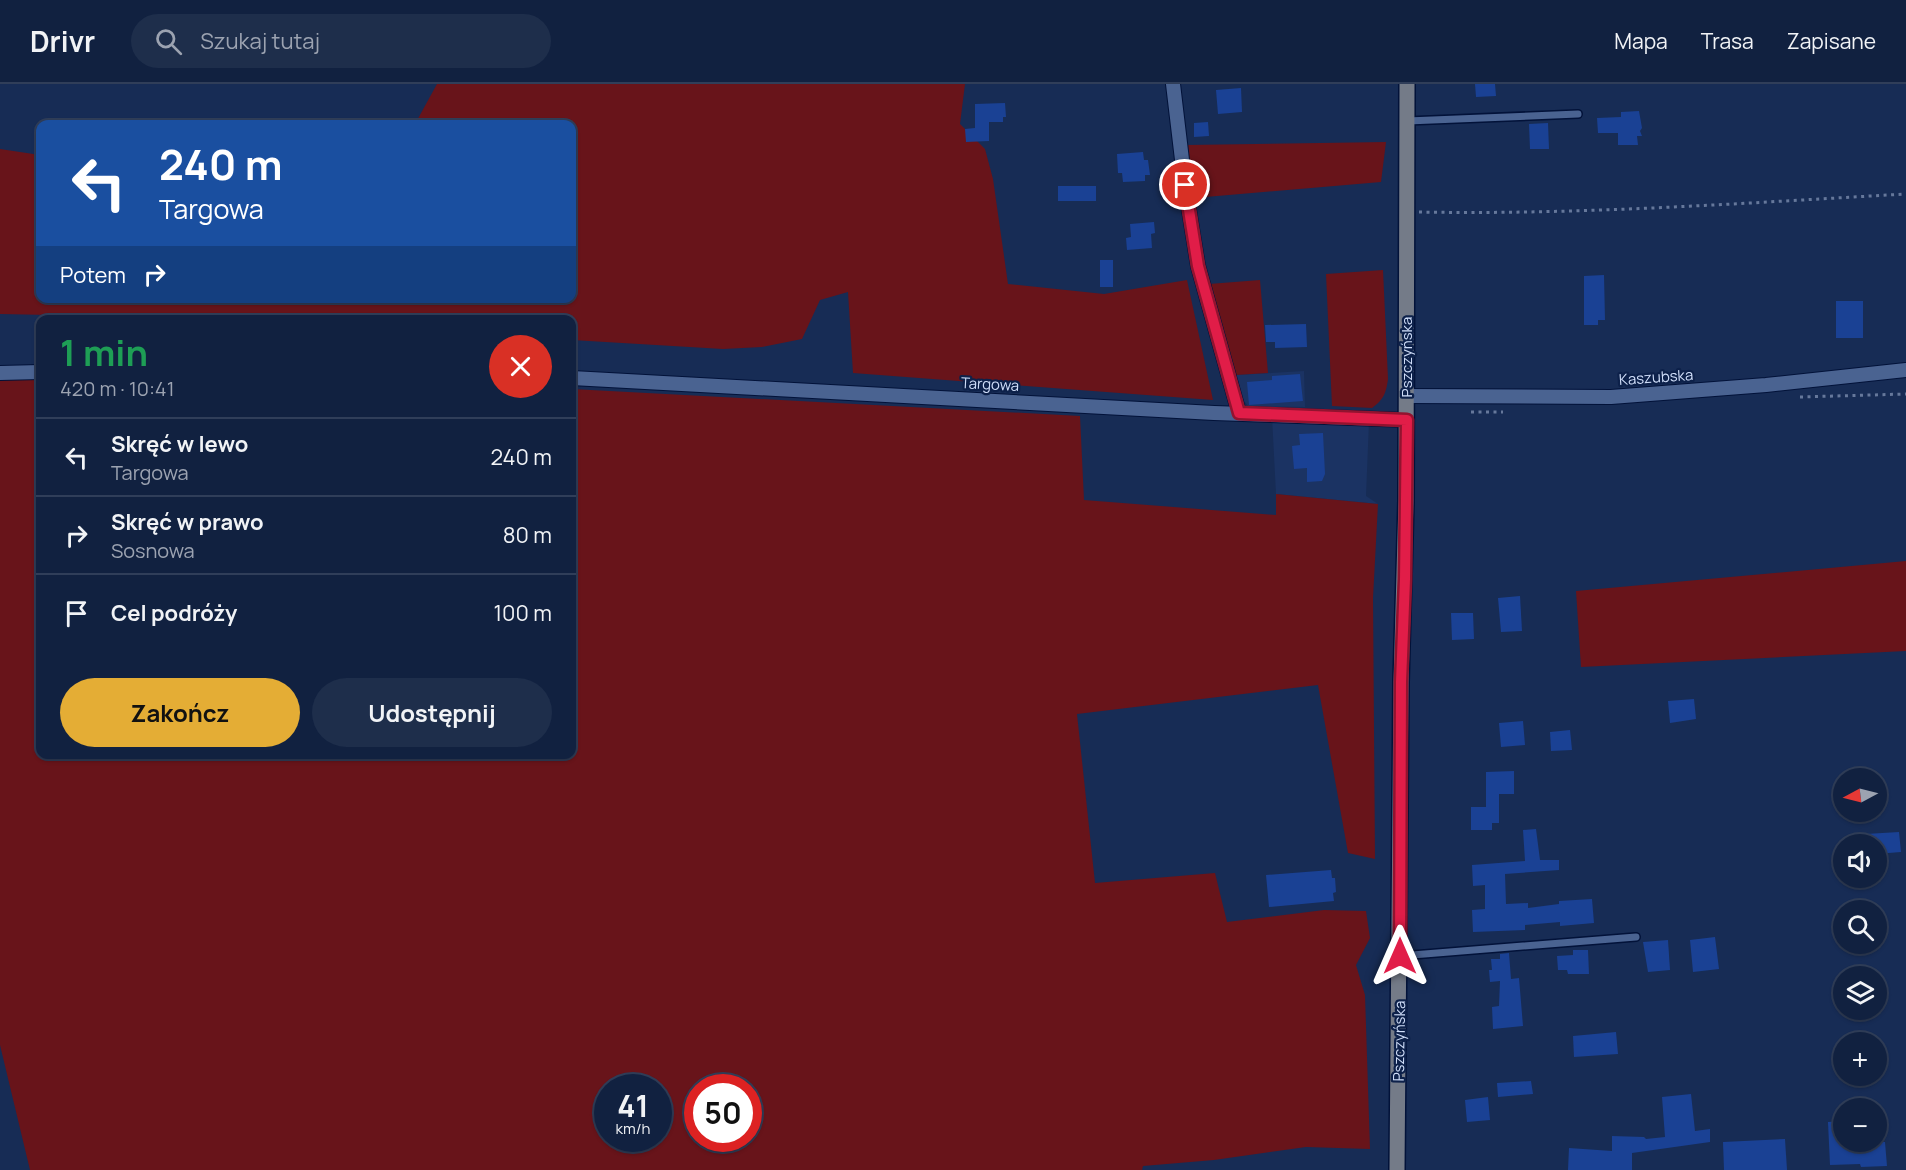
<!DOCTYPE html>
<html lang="pl">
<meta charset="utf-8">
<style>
:root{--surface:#112140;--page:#1e2e4b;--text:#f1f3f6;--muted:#9ca3b1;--line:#303e59;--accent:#e4ad35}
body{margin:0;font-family:Manrope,sans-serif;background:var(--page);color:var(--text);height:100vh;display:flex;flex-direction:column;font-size:22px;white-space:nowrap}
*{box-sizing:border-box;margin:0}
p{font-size:20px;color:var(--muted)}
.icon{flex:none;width:33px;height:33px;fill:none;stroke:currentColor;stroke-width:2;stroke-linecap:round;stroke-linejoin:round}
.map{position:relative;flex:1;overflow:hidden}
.panel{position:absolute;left:36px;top:231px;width:540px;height:444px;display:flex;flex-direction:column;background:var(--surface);border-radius:12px;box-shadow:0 2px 4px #0004,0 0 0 2px var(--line)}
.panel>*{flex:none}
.banner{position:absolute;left:36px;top:36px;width:540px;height:183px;border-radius:12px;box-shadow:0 2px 4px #0004,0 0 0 2px var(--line);background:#1a4fa0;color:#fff;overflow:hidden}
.needle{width:39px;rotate:263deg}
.buttons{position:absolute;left:1833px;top:684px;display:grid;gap:12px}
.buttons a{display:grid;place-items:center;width:54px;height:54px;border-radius:50%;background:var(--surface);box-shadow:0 2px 4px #0004,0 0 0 2px var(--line);font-size:30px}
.speed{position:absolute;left:594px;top:990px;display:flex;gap:12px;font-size:30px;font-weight:700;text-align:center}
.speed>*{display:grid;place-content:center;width:78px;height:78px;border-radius:50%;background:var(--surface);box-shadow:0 2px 4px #0004,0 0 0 2px var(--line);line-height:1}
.speed small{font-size:15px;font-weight:400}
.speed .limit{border:9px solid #d22;background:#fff;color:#111}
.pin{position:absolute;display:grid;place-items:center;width:51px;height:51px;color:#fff;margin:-26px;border:3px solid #fff;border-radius:50%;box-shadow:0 2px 6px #0007}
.me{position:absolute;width:66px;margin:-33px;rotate:0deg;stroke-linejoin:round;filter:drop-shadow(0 0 4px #0008)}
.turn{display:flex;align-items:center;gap:21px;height:126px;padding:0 24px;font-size:27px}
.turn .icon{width:78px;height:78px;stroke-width:2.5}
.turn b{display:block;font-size:42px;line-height:51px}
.then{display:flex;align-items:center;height:57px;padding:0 24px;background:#0003;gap:12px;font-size:22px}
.round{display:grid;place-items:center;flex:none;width:63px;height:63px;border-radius:32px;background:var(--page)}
.overview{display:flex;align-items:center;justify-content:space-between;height:102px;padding:0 24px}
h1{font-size:36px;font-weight:700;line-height:45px;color:#1e9e55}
.primary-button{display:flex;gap:12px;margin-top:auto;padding:12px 24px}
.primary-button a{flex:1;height:69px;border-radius:36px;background:var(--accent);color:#111;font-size:24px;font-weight:700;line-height:69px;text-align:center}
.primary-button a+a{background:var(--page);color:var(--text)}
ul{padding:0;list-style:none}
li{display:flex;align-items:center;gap:18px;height:78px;padding:0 24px;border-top:2px solid var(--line)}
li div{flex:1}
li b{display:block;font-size:22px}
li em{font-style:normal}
header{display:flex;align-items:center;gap:36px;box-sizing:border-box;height:84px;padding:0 30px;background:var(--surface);border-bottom:2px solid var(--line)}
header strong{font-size:28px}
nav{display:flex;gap:33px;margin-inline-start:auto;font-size:21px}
.search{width:420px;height:54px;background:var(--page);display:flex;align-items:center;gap:15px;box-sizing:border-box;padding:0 21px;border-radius:33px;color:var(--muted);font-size:22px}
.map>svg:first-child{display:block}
.built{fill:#1b3363}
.green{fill:#68141a;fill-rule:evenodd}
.building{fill:#1a4194}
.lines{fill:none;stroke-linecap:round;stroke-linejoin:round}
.lane-casing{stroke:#021239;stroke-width:10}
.street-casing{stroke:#021239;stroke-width:16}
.secondary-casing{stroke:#021239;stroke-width:18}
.path{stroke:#66789b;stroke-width:3;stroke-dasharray:3 4.5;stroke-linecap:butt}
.lane{stroke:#4a6391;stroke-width:7}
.street{stroke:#4a6391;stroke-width:14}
.secondary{stroke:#747b88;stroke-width:15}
.route-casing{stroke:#92132f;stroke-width:15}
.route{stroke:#e11d48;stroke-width:10}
.labels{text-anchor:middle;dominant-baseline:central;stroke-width:4.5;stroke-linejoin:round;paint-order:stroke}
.street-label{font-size:15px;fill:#cfddf8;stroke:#0d214a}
</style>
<header>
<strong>Drivr</strong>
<div class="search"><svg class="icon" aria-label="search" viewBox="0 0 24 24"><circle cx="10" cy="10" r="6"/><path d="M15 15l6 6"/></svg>Szukaj tutaj</div>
<nav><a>Mapa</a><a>Trasa</a><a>Zapisane</a></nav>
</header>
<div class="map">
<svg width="1906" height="1086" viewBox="0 0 1906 1086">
<rect width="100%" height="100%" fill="#172c55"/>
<g class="built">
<polygon points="1304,287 1305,323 1248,322 1244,317 1236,291"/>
<polygon points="1272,333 1369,338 1366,412 1378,420 1276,410"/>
</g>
<g class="green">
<polygon points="437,0 965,0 960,40 985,65 993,95 1008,200 1104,210 1187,196 1213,316 853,289 848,208 820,216 802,255 762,263 723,265 572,256 572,236 103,236 101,232 0,230 0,65 40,71 40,214 572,214 572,40 415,40"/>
<polygon points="1386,58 1381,98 1194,114 1187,61"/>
<path d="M1383,186L1388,295C1386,309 1384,315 1372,324L1332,322L1326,190Z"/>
<polygon points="1260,196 1268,289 1236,291 1209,200"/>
<path d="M40,294V670H572V305L1080,332L1084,416L1276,431V410L1378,420L1373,514L1375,775L1348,769L1318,601L1077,630L1095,799L1215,789L1227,838L1324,826L1366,827L1370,854L1356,881L1365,911L1370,1065L1306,1063L1214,1076L1143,1082L1142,1086H30L0,961V296ZM608,1004H658V1054H608ZM698,1004H748V1054H698Z"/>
<polygon points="1906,477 1906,567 1581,583 1576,507"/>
</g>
<g class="building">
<polygon points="1475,0 1495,0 1496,12 1476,13"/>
<polygon points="1241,4 1242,28 1218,30 1216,6"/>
<polygon points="1005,19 1006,33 1003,33 1003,38 989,38 989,57 966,58 965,45 975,44 975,20"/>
<polygon points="1639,27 1642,44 1640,47 1642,52 1637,52 1638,61 1618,61 1618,49 1598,49 1597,34 1621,33 1621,28"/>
<polygon points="1208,38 1209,52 1194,53 1194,39"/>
<polygon points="1548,39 1549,65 1530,65 1529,40"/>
<polygon points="1143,68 1144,76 1148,76 1150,91 1145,91 1145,97 1123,98 1122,89 1118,89 1117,70"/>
<rect x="1058" y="102" width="38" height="15"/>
<polygon points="1154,138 1155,149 1151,150 1152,164 1127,166 1126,154 1131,153 1130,140"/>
<rect x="1100" y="176" width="13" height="27"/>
<polygon points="1604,191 1605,236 1598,236 1598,241 1584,241 1584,192"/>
<rect x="1836" y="217" width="27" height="37"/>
<polygon points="1306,240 1307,263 1275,264 1275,258 1266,258 1265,241"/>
<polygon points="1300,290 1303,317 1249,321 1247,298 1272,296 1272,292"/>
<polygon points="1323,349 1325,390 1322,397 1307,398 1307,384 1294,385 1292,362 1300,361 1299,350"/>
<polygon points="1520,512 1522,547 1501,548 1498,514"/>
<polygon points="1451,529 1473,529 1474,555 1452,556"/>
<polygon points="1694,615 1696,635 1670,639 1668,617"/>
<polygon points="1523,637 1525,661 1501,663 1499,639"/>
<polygon points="1570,646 1572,666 1551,667 1550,648"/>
<polygon points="1514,687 1514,710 1499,710 1499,739 1492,739 1492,746 1471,746 1471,723 1486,723 1486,688"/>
<polygon points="1536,745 1540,776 1559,776 1559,786 1505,790 1506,820 1528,819 1528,824 1559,820 1559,817 1592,815 1594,839 1560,842 1560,838 1525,841 1525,846 1473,848 1472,826 1485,825 1485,801 1473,802 1472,781 1525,777 1523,746"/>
<polygon points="1899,748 1901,768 1876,770 1876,760 1849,760 1849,751"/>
<polygon points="1331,786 1332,794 1335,794 1336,808 1333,809 1334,817 1269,823 1266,791"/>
<polygon points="1715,853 1719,885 1693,888 1690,856"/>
<polygon points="1668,856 1670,886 1648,888 1643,858"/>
<polygon points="1573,866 1588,866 1589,890 1568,890 1567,886 1558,886 1557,872 1573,871"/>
<polygon points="1509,869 1511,895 1519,894 1523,942 1493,945 1492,923 1499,922 1500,897 1490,898 1489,886 1492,886 1491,875 1500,875 1500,870"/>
<polygon points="1616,948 1618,970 1574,973 1573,952"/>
<polygon points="1531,997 1533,1010 1498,1013 1497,999"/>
<polygon points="1691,1010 1695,1047 1710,1045 1710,1058 1632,1069 1632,1086 1568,1086 1569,1064 1612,1067 1612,1052 1644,1053 1646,1055 1665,1053 1662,1013"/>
<polygon points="1488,1013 1490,1036 1467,1038 1465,1016"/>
<polygon points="1844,1037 1844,1058 1885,1058 1887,1082 1861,1083 1860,1080 1830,1081 1828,1038"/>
<polygon points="1785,1055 1787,1086 1724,1086 1723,1058"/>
</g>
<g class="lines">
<defs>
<g id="lane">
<polyline points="1407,37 1578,30"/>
<polyline points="1400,872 1636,853"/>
</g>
<g id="street">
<polyline points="1173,0 1185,101 1198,182 1239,329"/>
<polyline points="0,289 40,288"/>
<polyline points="572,294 1214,329 1407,336"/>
<polyline points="1407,312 1611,313 1766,301 1906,286"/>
</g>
<polyline id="secondary" points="1397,1086 1401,598 1406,417 1407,0"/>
</defs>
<use href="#lane" class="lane-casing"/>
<use href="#street" class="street-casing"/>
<use href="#secondary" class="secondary-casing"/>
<g class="path">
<path d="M1419,128C1582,131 1744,119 1906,110"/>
<polyline points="1800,313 1906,310"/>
<polyline points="1471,328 1503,328"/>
</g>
<use href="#lane" class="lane"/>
<use href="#street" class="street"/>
<use href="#secondary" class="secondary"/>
</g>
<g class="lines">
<defs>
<polyline id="route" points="1185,101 1198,182 1239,329 1407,336 1405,495 1401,598 1400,872"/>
</defs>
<use href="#route" class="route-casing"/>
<use href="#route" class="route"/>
</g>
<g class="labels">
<g class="street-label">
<text transform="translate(1406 273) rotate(-90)">Pszczyńska</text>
<text transform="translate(1656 293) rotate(-4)">Kaszubska</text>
<text transform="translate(990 300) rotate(3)">Targowa</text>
<text transform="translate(1399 957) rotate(-89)">Pszczyńska</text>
</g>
</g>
</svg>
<div class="buttons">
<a><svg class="needle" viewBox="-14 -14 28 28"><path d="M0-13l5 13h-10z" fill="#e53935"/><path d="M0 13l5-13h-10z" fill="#9ca3b1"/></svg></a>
<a><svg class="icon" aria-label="sound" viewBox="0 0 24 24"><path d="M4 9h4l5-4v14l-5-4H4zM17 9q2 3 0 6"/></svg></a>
<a><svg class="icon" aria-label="search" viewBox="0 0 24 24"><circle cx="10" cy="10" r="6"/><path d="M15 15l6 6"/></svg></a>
<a><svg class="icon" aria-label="layers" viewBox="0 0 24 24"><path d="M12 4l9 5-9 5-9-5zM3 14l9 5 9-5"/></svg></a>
<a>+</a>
<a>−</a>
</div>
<div class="speed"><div>41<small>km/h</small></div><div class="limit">50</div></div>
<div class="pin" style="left:1185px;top:101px;background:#d93025"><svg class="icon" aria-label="arrive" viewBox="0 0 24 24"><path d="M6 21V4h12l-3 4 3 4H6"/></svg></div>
<svg class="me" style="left:1400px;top:872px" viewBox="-20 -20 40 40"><path d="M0-17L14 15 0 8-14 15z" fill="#e11d48" stroke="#fff" stroke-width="4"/></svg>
<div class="banner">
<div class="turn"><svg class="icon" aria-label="left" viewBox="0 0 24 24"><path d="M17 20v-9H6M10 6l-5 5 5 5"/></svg><div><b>240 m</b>Targowa</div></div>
<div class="then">Potem<svg class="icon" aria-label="right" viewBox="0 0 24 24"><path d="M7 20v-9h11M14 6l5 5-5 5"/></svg></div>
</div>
<section class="panel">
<div class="overview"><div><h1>1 min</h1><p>420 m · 10:41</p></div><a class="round" style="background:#d93025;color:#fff"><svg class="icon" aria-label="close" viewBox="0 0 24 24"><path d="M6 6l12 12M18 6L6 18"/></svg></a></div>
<ul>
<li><svg class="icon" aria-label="left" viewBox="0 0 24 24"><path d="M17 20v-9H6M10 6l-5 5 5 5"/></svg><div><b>Skręć w lewo</b><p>Targowa</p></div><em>240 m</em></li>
<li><svg class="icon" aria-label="right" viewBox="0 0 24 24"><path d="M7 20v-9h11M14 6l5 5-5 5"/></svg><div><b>Skręć w prawo</b><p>Sosnowa</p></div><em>80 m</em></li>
<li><svg class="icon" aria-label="arrive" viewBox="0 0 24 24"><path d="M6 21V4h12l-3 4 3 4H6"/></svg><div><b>Cel podróży</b></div><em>100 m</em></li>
</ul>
<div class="primary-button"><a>Zakończ</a><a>Udostępnij</a></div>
</section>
</div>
